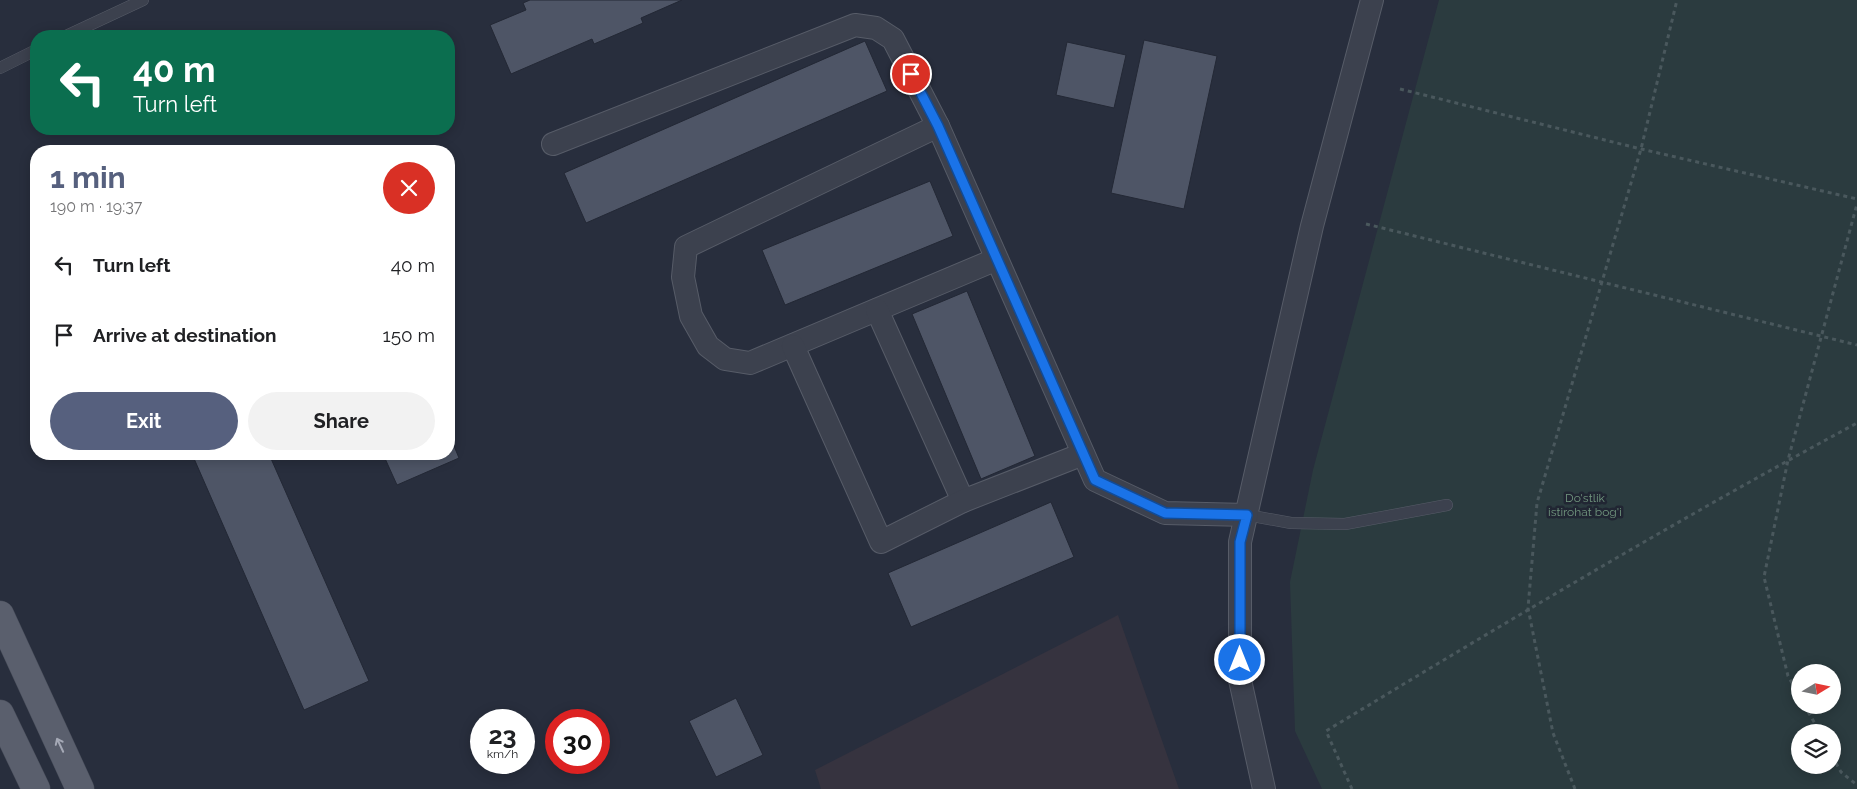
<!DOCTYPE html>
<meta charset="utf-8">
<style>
:root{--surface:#fff;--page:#f2f2f2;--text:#202124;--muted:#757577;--accent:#56607e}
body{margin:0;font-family:Raleway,sans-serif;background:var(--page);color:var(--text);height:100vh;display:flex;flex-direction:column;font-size:19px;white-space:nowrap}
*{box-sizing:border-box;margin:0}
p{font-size:16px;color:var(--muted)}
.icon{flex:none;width:28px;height:28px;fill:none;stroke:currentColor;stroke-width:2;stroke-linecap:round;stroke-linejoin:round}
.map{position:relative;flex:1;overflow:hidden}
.panel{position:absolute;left:30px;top:145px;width:425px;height:315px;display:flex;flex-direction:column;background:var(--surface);border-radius:20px;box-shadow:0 2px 12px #0003}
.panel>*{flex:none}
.guide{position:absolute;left:30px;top:30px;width:425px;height:105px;border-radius:20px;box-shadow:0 2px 12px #0003;background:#0b6e4f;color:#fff;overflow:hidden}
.needle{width:32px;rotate:80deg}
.controls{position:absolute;left:1791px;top:664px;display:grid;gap:10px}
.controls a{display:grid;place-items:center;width:50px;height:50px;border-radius:50%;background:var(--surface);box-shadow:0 2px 12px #0003;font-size:25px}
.speed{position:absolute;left:470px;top:709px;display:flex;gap:10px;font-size:25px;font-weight:700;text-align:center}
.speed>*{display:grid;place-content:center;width:65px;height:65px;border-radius:50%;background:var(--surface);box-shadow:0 2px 12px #0003;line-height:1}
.speed small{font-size:12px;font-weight:400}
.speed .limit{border:8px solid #d22;background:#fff;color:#111}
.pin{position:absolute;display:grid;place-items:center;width:42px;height:42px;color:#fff;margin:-21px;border:2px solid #fff;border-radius:50%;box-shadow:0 1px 5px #0007}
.me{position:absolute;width:55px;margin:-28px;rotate:0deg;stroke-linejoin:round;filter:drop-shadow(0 0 4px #0008)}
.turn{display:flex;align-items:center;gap:18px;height:105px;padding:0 20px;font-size:22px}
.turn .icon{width:65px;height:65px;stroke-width:2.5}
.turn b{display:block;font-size:35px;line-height:42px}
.round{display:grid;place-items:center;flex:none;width:52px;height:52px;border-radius:26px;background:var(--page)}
.headline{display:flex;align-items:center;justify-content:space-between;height:85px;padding:0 20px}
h1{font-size:30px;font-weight:700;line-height:38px;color:var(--accent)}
.button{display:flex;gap:10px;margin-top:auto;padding:10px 20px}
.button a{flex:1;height:58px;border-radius:30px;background:var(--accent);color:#fff;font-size:20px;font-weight:700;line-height:58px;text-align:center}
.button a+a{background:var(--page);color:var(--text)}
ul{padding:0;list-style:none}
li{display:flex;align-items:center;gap:15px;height:70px;padding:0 20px}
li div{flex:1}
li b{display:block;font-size:19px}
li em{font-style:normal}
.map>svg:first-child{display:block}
.medical{fill:#36333f}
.green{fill:#2b3b3f;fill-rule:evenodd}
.building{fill:#4e5566;stroke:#232835}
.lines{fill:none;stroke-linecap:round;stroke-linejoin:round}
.lane-casing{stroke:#575c68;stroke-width:12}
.street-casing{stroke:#575c68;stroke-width:24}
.primary-casing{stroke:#454a57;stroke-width:29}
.path{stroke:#4a585d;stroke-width:3;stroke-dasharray:4 4;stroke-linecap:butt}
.lane{stroke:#3c414e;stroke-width:11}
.street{stroke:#3c414e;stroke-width:22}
.primary{stroke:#5a5f6d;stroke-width:28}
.oneway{stroke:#a5a9b6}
.route-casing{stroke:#114b97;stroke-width:12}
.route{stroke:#1a73e8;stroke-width:9}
.labels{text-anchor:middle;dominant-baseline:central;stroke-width:5;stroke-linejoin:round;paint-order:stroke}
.park-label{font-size:12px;fill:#72977f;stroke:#212633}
</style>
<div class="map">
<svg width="1857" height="789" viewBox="0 0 1857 789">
<rect width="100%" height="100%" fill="#282e3d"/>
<polygon class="medical" points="1118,615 1179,789 821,789 815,770"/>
<path class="green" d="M1439,0H1857V789H1322L1295,731L1290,582L1313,470ZM1800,672H1832V705H1800ZM1800,732H1832V765H1800Z"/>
<g class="building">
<polygon points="530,0 682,0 641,18 643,23 594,44 592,39 511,74 490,25 526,10 523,3"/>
<polygon points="1144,40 1217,56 1184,209 1111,193"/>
<polygon points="865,41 887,91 586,223 564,173"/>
<polygon points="1067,42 1126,55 1114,108 1056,95"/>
<polygon points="930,181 953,236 785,305 762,250"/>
<polygon points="967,291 1035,456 981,479 912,314"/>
<polygon points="449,434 459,458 397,485 383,454 449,454"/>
<polygon points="192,454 269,454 369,681 304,710"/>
<polygon points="1051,502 1074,557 911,627 888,573"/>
<polygon points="736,698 763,755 716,777 689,721"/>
</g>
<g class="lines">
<defs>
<g id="lane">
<polyline points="66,36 143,0"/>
<polyline points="0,68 36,50"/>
<polyline points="1247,515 1291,523 1345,524 1447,505"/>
</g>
<g id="street">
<polyline points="553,144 855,25 876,28 893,39 938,126"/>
<polyline points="997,259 750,363 725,359 708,346 691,316 683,277 686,247 938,126 1095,480 1165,513 1247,515"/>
<polyline points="877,310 963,501"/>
<polyline points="793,346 881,542 963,501 1083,454"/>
<polyline points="1264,789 1240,680 1240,542 1312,226 1372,0"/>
</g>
<g id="primary">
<polyline points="0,615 80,789"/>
<polyline points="0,714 36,789"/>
</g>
</defs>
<use href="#lane" class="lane-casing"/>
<use href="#street" class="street-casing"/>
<use href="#primary" class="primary-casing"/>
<g class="path">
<polyline points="1400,89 1641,149 1857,199"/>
<polyline points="1366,224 1857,345"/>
<polyline points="1800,697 1788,676 1764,577 1788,460 1857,204"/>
<polyline points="1804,705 1820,732"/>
<polyline points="1832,756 1841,772 1857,785"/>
<path d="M1352,789L1326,731C1501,625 1677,520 1857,423"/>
<polyline points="1575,789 1553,733 1528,608 1537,503 1641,149 1677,0"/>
</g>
<use href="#lane" class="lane"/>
<use href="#street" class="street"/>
<use href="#primary" class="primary"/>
</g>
<defs><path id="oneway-shaft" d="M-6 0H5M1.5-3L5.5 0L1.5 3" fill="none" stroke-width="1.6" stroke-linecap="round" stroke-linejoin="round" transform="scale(1.25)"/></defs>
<use class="oneway" href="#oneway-shaft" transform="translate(60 745) rotate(-115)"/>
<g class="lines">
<defs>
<polyline id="route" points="911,74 938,126 1095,480 1165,513 1247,515 1240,542 1240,660"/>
</defs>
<use href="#route" class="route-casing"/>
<use href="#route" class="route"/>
</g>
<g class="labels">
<g class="park-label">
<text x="1585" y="498">Do'stlik<tspan x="1585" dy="14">istirohat bog'i</tspan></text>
</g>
</g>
</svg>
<div class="controls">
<a><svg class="needle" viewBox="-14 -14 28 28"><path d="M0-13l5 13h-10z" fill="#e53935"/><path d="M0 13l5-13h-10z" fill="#757577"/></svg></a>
<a><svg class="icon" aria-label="layers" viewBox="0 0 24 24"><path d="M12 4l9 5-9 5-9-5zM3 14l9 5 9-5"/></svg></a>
</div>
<div class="speed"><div>23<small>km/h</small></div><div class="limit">30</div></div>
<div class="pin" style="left:911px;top:74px;background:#d93025"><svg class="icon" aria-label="arrive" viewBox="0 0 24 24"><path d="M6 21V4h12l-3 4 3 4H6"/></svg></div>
<svg class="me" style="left:1240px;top:660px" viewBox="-20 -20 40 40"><circle r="17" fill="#1a73e8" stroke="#fff" stroke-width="3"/><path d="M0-11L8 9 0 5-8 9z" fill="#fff"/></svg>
<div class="guide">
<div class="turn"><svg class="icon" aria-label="left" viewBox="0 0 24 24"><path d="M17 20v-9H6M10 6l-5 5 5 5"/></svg><div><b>40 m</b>Turn left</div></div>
</div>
<section class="panel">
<div class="headline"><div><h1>1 min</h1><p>190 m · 19:37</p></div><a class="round" style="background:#d93025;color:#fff"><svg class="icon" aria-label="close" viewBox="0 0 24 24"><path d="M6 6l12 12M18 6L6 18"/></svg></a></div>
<ul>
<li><svg class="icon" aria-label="left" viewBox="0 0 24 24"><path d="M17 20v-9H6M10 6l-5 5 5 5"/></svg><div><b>Turn left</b></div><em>40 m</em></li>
<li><svg class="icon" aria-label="arrive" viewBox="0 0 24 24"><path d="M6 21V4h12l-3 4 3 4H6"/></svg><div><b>Arrive at destination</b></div><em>150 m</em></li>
</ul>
<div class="button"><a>Exit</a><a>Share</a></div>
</section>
</div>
